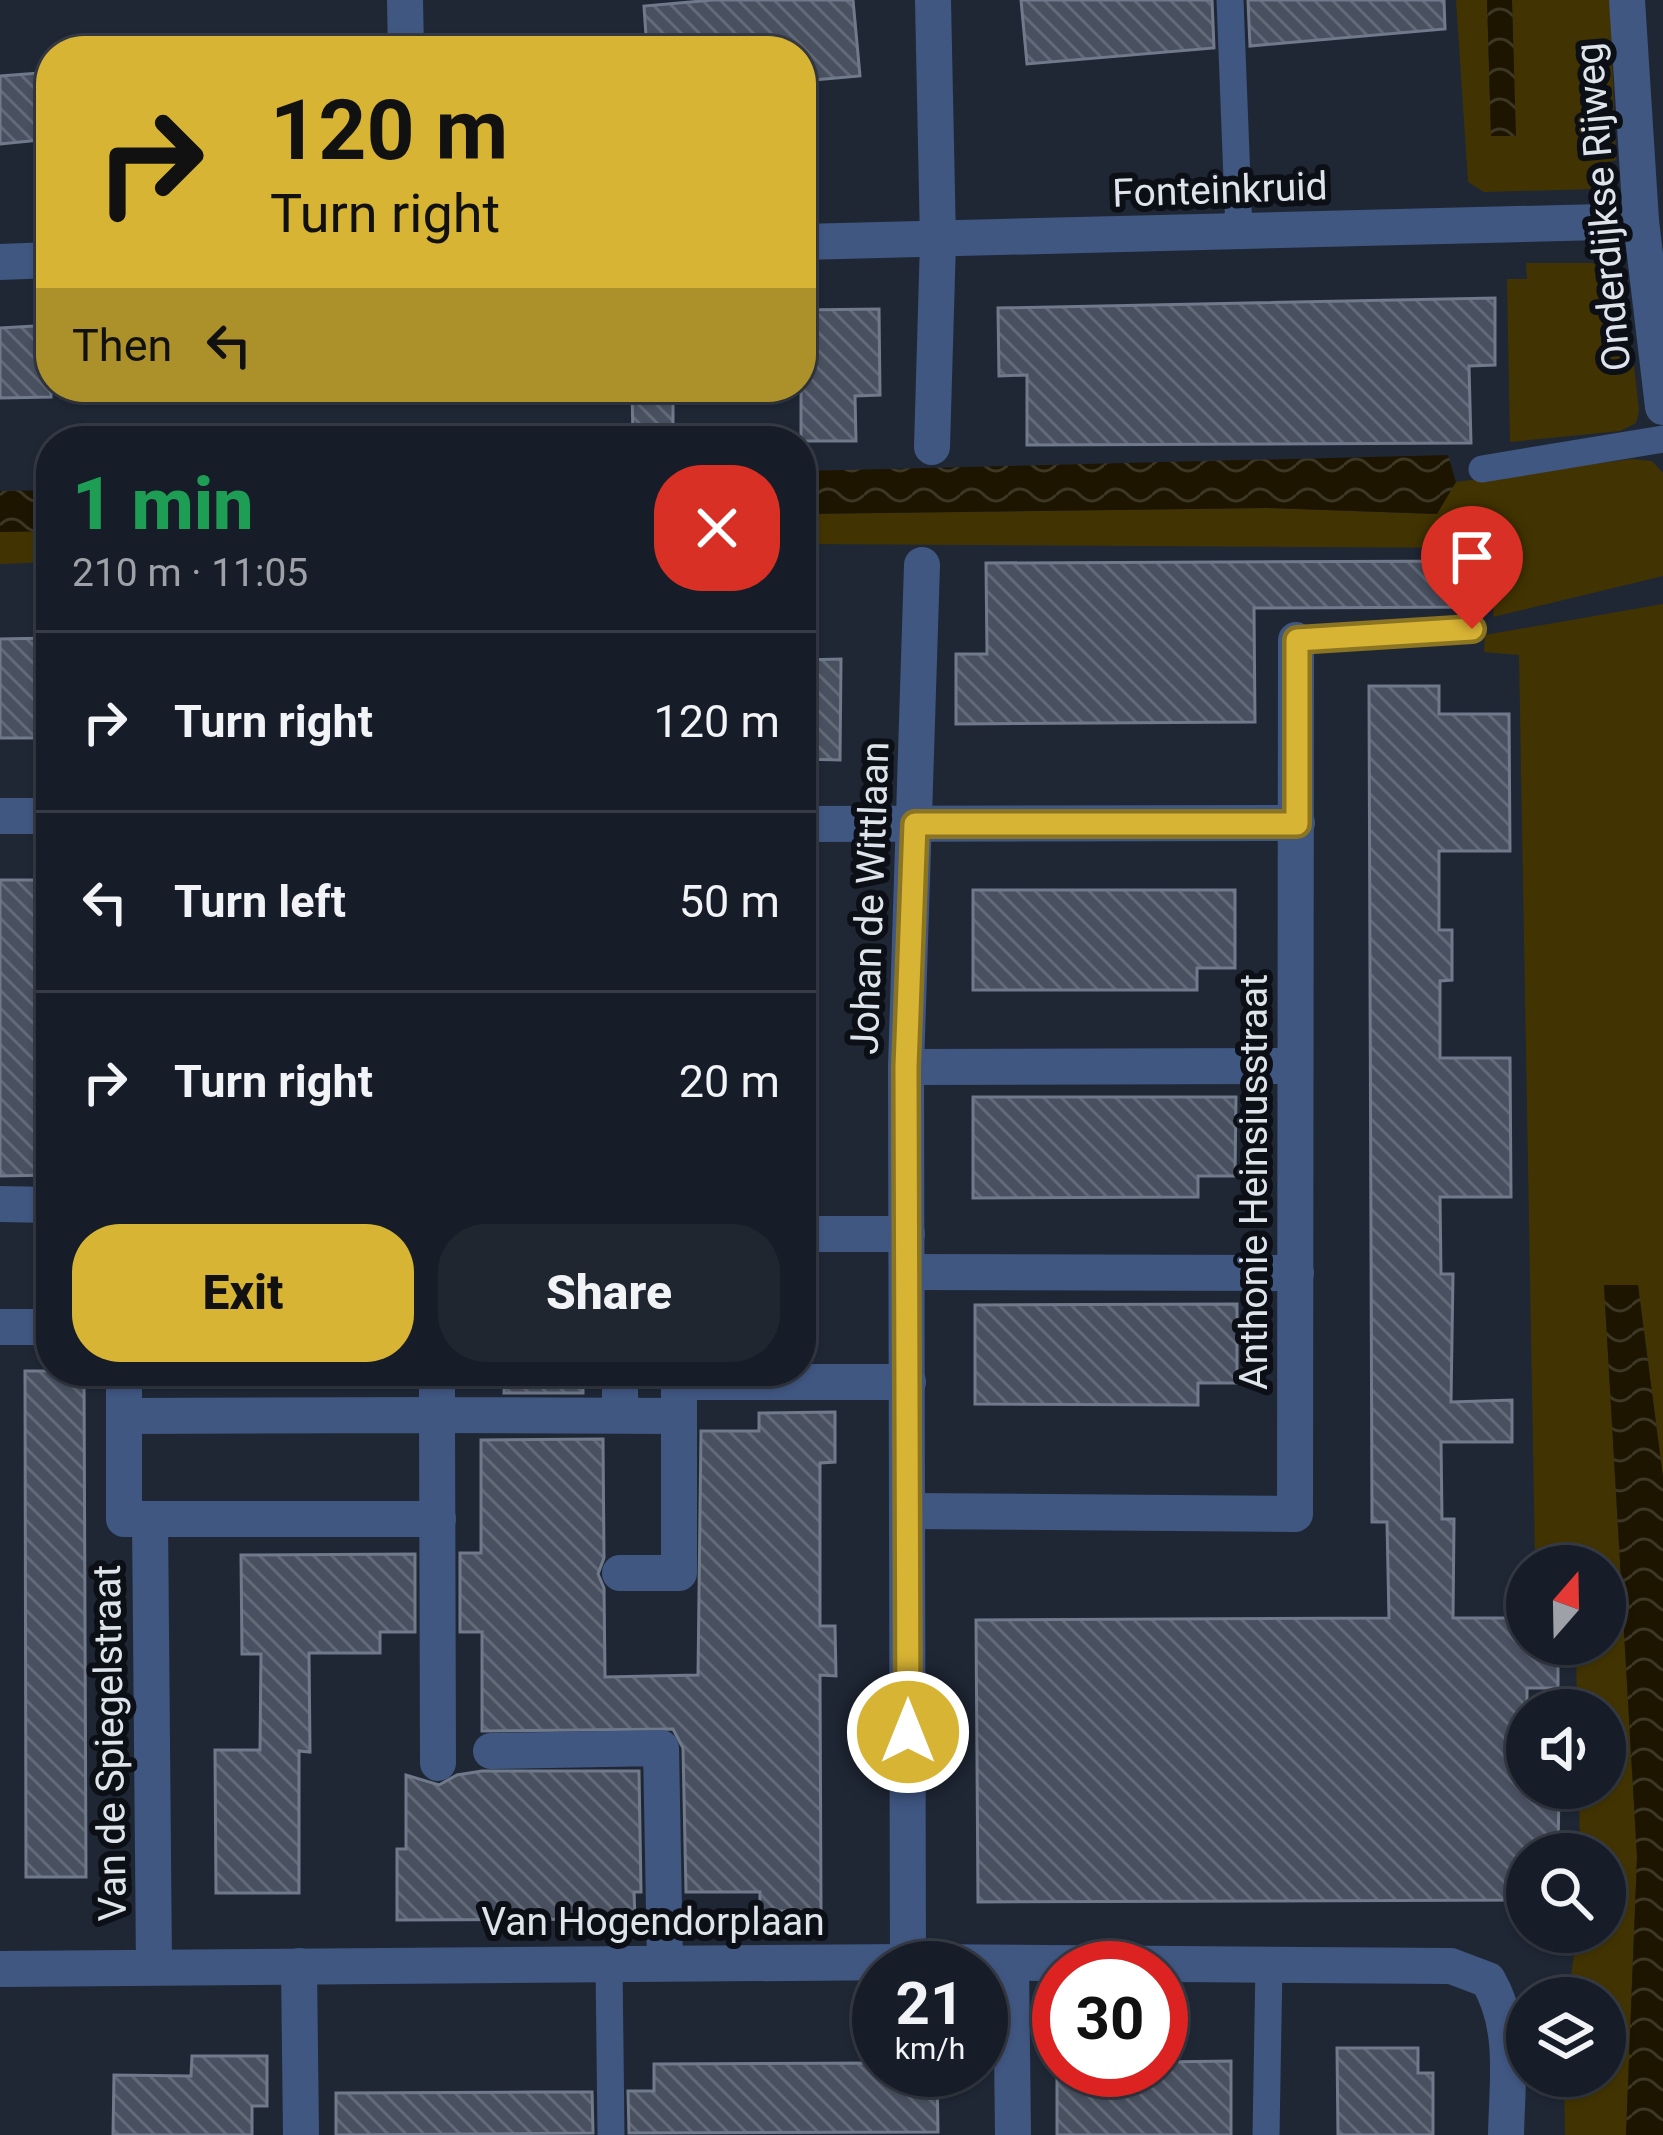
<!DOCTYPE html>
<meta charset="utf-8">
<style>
:root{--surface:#171d28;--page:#202630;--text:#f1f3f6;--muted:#9ea2a8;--line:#363b45;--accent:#d8b434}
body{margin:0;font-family:Roboto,sans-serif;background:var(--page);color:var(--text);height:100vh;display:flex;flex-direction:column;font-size:45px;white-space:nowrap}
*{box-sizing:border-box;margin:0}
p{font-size:39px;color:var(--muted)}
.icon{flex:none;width:66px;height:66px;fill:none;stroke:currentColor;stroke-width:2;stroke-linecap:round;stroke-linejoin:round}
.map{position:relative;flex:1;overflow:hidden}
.drawer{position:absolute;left:36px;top:426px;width:780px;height:960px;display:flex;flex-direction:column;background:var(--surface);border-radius:48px;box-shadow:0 3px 9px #0004,0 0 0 3px var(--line)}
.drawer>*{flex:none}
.hud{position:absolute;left:36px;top:36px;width:780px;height:366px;border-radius:48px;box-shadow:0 3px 9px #0004,0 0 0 3px var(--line);background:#d8b434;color:#111;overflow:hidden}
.needle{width:78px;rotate:20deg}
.buttons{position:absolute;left:1506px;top:1545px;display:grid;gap:24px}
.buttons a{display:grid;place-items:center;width:120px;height:120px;border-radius:50%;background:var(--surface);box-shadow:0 3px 9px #0004,0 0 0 3px var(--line);font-size:60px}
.speed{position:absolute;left:852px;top:1941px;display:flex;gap:24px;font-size:60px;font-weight:700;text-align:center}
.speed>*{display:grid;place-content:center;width:156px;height:156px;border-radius:50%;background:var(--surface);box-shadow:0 3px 9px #0004,0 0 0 3px var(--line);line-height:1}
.speed small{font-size:30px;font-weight:400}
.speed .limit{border:18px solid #d22;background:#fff;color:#111}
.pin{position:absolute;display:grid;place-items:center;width:102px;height:102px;color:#fff;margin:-123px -51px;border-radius:50% 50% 50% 0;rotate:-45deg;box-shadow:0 0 12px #0007}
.pin .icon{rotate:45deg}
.me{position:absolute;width:132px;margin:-66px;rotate:0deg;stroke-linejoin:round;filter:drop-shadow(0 0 9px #0008)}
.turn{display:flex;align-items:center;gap:42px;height:252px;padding:0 36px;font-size:54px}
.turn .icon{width:156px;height:156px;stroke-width:2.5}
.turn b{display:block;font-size:84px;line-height:102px}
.then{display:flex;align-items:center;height:114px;padding:0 36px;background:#0003;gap:24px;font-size:45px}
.round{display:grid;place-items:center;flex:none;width:126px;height:126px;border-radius:48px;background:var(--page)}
.summary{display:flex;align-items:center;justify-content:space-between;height:204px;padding:0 36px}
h1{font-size:72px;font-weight:800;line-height:90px;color:#1e9e55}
.primary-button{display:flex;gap:24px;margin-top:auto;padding:24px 36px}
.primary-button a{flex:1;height:138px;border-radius:48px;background:var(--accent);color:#111;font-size:48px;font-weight:800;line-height:138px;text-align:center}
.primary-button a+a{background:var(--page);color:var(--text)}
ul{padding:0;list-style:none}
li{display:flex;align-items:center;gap:36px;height:180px;padding:0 36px;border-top:3px solid var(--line)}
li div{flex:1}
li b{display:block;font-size:45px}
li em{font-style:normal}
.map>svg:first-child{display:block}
.green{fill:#423402}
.water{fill:url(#water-waves)}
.building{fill:url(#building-back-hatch);stroke:#707a8b;stroke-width:3}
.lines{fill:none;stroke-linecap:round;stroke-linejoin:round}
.lane{stroke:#405782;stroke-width:27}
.street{stroke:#405782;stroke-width:36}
.route-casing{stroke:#8c7522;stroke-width:30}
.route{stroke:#d8b434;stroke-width:21}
.labels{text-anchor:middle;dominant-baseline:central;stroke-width:12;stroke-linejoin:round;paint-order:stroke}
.street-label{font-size:39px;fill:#dee3ec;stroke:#0c1016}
</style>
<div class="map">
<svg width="1663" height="2135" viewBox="0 0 1663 2135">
<defs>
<pattern id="water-waves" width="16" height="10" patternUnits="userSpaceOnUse" patternTransform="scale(3)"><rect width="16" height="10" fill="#1d1500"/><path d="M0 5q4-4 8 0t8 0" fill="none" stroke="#3d3725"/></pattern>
<pattern id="building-back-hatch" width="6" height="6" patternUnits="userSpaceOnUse" patternTransform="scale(3)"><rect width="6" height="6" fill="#495161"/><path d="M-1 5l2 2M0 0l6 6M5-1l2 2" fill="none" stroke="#636a78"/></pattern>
</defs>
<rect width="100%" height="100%" fill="#1f2735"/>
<g class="green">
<polygon points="1456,0 1487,0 1491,135 1515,136 1512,0 1610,0 1616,160 1605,163 1594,189 1484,192 1468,182"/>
<polygon points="1526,263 1593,263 1604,269 1610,286 1625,286 1639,411 1636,423 1620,431 1510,442 1507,279 1527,279"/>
<polygon points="1632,459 1652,461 1663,473 1663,576 1493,617 1496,548 801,544 801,514 1267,508 1436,514 1456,482"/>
<polygon points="51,531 51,562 0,564 0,532"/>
<polygon points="1663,604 1663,1477 1638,1286 1604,1286 1637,1857 1626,2135 1565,2135 1564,2076 1605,2076 1605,1998 1568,1998 1577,1932 1605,1932 1605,1854 1580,1854 1579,1788 1605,1788 1605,1710 1577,1710 1576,1644 1605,1644 1605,1566 1535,1559 1519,655 1484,652 1485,635"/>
</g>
<g class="water">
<polygon points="1487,0 1512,0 1516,136 1491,136"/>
<polygon points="1448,455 1456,482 1437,514 1267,508 801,514 801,471"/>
<polygon points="51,490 51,531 0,532 0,491"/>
<polygon points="1604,1285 1638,1285 1663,1477 1663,2135 1626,2135 1637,1857"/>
</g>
<g class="building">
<polygon points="713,0 853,0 860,76 801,81 801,51 647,51 644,6"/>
<polygon points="1021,0 1212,0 1214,48 1027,64"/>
<polygon points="1248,0 1444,0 1445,29 1250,46"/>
<polygon points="51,72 51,139 0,144 0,76"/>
<polygon points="1495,298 1495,365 1469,366 1471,443 1027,445 1027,375 999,376 998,308"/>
<polygon points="879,309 880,395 855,396 856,441 801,441 801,310"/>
<polygon points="51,325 51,397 0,398 0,328"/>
<polygon points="632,387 673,387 673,441 633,441"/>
<polygon points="1485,561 1485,607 1254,608 1255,722 956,724 956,654 987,654 986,563"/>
<polygon points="50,638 51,738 0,738 0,639"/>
<polygon points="841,659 840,760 801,759 801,660"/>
<polygon points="1369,686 1439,686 1439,714 1509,714 1510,851 1439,851 1439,930 1452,930 1452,980 1440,981 1440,1058 1510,1058 1511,1197 1440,1197 1441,1274 1453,1274 1451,1402 1512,1400 1512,1442 1441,1442 1442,1519 1454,1519 1453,1618 1527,1618 1527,1644 1558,1644 1558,1688 1527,1688 1527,1788 1559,1788 1558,1854 1527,1854 1527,1900 978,1902 976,1620 1389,1618 1387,1522 1372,1522"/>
<polygon points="0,880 51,880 51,1175 0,1176"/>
<polygon points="973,890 1235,890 1235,968 1197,968 1197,990 973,990"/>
<polygon points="973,1097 1236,1097 1235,1176 1198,1176 1198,1197 973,1198"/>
<polygon points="1237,1304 1237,1383 1198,1383 1198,1405 975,1404 975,1305"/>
<polygon points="25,1371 84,1371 86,1877 26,1877"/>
<polygon points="505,1371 583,1371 583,1393 504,1393"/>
<polygon points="835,1412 835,1462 820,1463 820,1626 835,1626 836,1676 820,1675 821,1911 760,1911 760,1892 686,1892 683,1748 673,1729 482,1731 482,1632 460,1632 460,1553 481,1553 481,1440 603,1439 604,1558 598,1574 604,1588 605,1677 698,1675 701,1431 759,1431 759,1413"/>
<polygon points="415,1554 415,1632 380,1632 380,1653 309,1653 310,1752 299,1751 299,1893 216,1893 215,1750 260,1750 261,1654 242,1654 241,1555"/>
<polygon points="482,1771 639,1771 641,1892 634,1892 635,1919 397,1920 397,1849 406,1849 406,1775 439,1785 457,1775"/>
<polygon points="1337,2048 1418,2048 1418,2073 1433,2073 1433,2135 1338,2135"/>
<polygon points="192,2056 267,2056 267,2106 252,2106 252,2135 113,2135 114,2075 191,2076"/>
<polygon points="1231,2061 1231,2135 1057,2135 1057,2070 1161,2070 1161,2062"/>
<polygon points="879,2063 879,2070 937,2070 938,2132 629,2133 628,2091 654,2091 654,2064"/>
<polygon points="535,2092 592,2092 593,2133 336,2135 336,2093"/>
</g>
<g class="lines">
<g class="lane">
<polyline points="1230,0 1239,231"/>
<polyline points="1482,469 1663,439"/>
<polyline points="1296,640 1472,629"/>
<polyline points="609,1964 611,2135"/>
<polyline points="1266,2135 1269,1965"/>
</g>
<g class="street">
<polyline points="405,0 406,51"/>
<polyline points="1627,0 1641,221 1663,407"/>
<polyline points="801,242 1641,221"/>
<polyline points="0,262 51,260"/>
<polyline points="932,447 938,241 933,0"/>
<polyline points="0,816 51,816"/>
<polyline points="801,824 1297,823"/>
<polyline points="906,1067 1295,1066"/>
<polyline points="0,1204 51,1205"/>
<polyline points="801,1234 907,1234"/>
<polyline points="907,1272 1296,1273"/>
<polyline points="0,1327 51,1327"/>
<polyline points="124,1371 124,1519 150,1519 154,1966"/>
<polyline points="437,1371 437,1415 679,1416"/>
<polyline points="620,1371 620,1415"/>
<polyline points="124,1416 437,1415 438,1763"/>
<polyline points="908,1511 1295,1514 1296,640"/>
<polyline points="150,1519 438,1519"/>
<polyline points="620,1573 679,1573 679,1382 908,1382"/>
<polyline points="491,1751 661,1748 665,1963"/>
<polyline points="908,1962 906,1067 922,565"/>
<polyline points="1011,1963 1013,2135"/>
<polyline points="299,1966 301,2135"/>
<path d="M0,1969L908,1962L1451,1966L1488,1980C1516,2028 1507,2081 1506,2135"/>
</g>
</g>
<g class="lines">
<defs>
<polyline id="route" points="908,1732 906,1067 915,824 1297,824 1297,640 1472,629"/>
</defs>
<use href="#route" class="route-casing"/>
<use href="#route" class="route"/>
</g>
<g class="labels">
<g class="street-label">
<text transform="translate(1220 190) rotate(-2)">Fonteinkruid</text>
<text transform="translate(1603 207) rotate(-95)">Onderdijkse Rijweg</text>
<text transform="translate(870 898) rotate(-88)">Johan de Wittlaan</text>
<text transform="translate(1254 1182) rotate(-90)">Anthonie Heinsiusstraat</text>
<text transform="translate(110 1743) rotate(-91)">Van de Spiegelstraat</text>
<text x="653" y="1922">Van Hogendorplaan</text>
</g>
</g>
</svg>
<div class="buttons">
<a><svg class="needle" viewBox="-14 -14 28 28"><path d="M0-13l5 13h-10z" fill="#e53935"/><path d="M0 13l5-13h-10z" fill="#9ea2a8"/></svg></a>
<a><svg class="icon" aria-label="sound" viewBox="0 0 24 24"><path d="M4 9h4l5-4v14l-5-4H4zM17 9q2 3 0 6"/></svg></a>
<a><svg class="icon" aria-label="search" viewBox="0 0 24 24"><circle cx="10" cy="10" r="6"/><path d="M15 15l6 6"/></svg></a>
<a><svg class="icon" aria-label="layers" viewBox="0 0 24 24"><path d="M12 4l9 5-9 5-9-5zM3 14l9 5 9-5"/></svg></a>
</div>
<div class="speed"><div>21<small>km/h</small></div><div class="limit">30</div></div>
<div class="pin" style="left:1472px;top:629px;background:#d93025"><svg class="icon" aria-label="arrive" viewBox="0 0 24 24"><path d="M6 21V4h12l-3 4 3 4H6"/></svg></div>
<svg class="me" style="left:908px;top:1732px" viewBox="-20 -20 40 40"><circle r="17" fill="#d8b434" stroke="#fff" stroke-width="3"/><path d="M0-11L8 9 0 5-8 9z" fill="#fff"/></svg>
<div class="hud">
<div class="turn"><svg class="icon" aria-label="right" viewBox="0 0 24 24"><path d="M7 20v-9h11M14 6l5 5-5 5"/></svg><div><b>120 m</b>Turn right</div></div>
<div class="then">Then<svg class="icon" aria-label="left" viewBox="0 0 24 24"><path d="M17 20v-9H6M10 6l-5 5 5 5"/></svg></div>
</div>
<section class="drawer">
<div class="summary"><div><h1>1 min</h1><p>210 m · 11:05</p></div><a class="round" style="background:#d93025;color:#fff"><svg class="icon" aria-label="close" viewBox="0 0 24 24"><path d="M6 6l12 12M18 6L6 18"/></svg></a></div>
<ul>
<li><svg class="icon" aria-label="right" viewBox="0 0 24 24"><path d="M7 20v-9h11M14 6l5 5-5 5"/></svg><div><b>Turn right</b></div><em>120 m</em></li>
<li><svg class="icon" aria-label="left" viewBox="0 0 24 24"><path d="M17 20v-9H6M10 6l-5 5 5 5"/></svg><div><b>Turn left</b></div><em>50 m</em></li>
<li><svg class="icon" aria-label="right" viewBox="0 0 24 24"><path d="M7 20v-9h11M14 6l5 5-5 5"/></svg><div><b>Turn right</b></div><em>20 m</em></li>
</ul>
<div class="primary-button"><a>Exit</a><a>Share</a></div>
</section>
</div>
